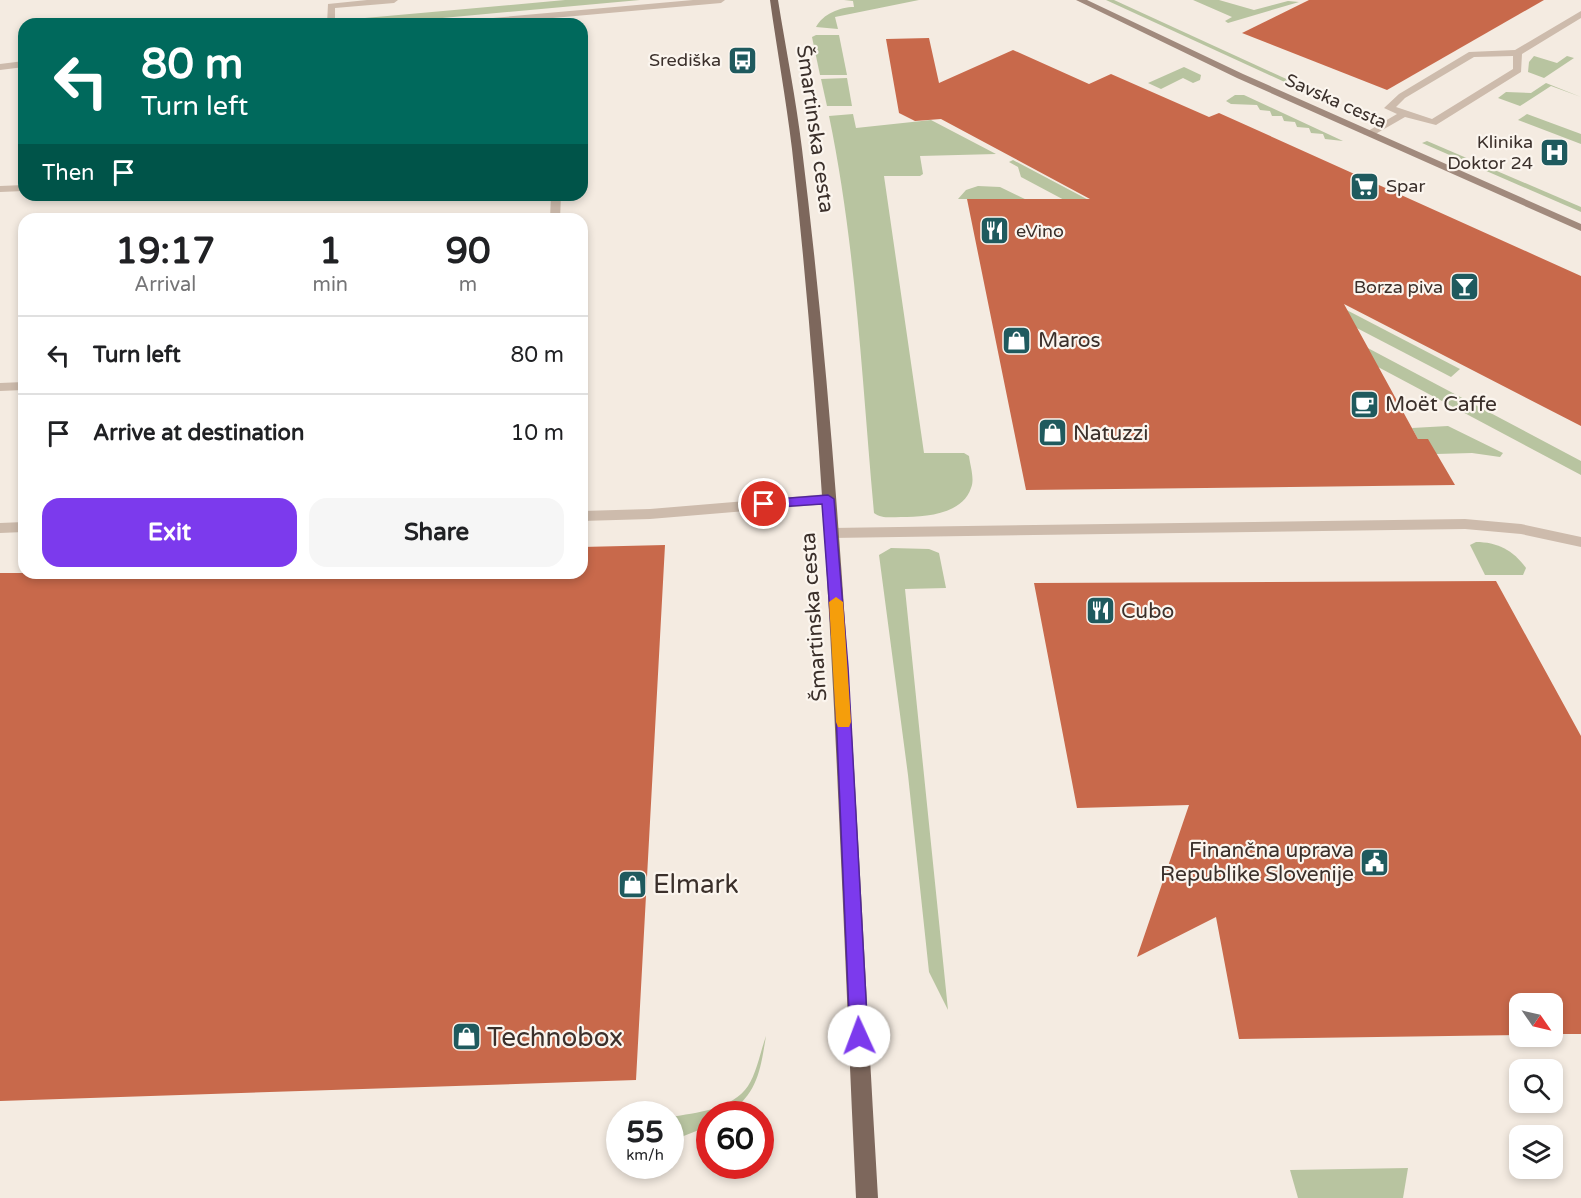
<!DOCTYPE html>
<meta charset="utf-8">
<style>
:root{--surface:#fff;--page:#f6f6f6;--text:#202124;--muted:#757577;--line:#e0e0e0;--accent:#7c3aed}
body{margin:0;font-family:"Varela Round",sans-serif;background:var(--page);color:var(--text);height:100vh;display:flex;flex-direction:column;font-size:22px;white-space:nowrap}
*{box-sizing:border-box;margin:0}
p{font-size:20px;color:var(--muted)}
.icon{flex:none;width:33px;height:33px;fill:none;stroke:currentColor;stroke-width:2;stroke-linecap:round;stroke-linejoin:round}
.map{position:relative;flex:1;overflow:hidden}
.side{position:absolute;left:18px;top:213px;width:570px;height:366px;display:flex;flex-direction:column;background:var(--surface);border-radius:18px;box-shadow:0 3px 9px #0003}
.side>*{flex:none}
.hud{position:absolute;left:18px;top:18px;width:570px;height:183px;border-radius:18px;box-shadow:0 3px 9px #0003;background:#00695c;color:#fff;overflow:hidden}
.needle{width:39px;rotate:124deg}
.fabs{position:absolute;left:1509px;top:993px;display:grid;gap:12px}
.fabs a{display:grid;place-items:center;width:54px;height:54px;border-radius:12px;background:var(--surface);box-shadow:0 3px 9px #0003;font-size:30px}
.speed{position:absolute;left:606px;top:1101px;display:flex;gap:12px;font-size:30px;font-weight:700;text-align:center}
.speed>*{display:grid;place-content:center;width:78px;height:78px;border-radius:50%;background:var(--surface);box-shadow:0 3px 9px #0003;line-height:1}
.speed small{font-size:15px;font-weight:400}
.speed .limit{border:9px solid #d22;background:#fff;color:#111}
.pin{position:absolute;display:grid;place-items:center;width:51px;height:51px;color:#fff;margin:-26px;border:3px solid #fff;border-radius:50%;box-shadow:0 2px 6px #0007}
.me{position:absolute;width:66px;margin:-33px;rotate:358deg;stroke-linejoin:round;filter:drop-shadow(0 0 4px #0008)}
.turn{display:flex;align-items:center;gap:21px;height:126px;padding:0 24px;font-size:27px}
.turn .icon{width:78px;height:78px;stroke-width:2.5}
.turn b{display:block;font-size:42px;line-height:51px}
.then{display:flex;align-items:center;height:57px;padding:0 24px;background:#0003;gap:12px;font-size:22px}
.eta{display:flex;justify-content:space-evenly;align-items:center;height:102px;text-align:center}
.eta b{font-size:36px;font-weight:700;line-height:42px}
.primary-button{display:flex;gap:12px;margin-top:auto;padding:12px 24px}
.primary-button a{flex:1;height:69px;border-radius:18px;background:var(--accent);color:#fff;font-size:24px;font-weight:700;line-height:69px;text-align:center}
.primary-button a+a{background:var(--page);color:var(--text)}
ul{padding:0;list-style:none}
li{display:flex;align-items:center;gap:18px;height:78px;padding:0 24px;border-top:2px solid var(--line)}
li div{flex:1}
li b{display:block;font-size:22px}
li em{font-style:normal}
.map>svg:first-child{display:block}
.green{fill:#b8c4a0}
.building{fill:#c8694b}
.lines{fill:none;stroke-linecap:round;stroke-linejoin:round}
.lane{fill:#cdbbac;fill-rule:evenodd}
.street{fill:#cdbbac;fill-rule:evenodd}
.secondary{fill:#a18a7d;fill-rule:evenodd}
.primary{fill:#7d675c;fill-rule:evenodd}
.route{fill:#7c3aed;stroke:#51269a;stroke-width:1.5}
.slow{fill:#f59e0b}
.labels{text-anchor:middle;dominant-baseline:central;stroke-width:4.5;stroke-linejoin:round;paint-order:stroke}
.far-poi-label{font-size:18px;fill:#3b302b;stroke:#fbf5ee;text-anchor:end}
.far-street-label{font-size:18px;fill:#3b302b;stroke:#fbf5ee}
.street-label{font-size:21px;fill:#3b302b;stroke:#fbf5ee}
.poi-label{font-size:21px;fill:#3b302b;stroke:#fbf5ee;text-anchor:start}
.near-poi-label{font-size:26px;fill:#3b302b;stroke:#fbf5ee;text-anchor:start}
</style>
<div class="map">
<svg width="1581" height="1198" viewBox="0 0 1581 1198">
<rect width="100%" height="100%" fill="#f4ebe1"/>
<g class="green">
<polygon points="565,0 640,0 410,21 383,21 365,18"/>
<path d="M844,0H919L835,17L838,29L816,27C823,14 840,7 854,7L853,1Z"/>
<polygon points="1106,0 1114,0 1341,104 1337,106"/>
<polygon points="1193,0 1219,0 1254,10 1288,1 1299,2 1228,23 1225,21 1232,17"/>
<polygon points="816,35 839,35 847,75 820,75 812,37"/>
<polygon points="1534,56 1557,63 1567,56 1574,58 1544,78 1528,72 1529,62"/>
<polygon points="1184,67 1201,75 1200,80 1193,83 1183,78 1161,89 1148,83"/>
<polygon points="847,78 852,106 827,106 821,79"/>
<polygon points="1546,83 1581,97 1551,86 1520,106 1498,98 1506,92 1531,93"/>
<polygon points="1235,95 1244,95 1343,141 1325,139 1323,134 1311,133 1309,128 1297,127 1295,122 1284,121 1282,116 1272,116 1270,111 1260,110 1257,105 1231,104 1226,101"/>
<path d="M853,114L856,128L931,120L996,154L920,156L923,174L920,176H884L924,453H964L969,456C970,465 975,479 971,488C962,515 924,517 901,517C892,517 882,519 874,513C862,381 856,246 829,116Z"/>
<polygon points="1527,114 1581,134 1581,144 1518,120"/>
<polygon points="1427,141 1581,207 1581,212 1422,143"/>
<polygon points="1013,160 1581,461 1581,475 1021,177 1018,167 1009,162"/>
<polygon points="978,186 1000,187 1056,214 1015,199 958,199 966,190"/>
<polygon points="1312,292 1460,369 1451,377 1301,299"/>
<polygon points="1448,426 1503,453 1500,457 1472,453 1436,454 1418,439 1412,428"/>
<path d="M1476,542C1497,542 1513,550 1526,568L1523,575H1485L1470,545Z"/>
<polygon points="891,548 929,549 939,553 946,588 905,589 948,1010 929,972 908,775 879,555"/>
<path d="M766,1036C760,1072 758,1091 729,1114H710L709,1126L671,1141V1117C695,1113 733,1109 748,1086C756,1075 761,1050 766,1036Z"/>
<polygon points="1408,1168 1403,1198 1298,1198 1290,1170"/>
</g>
<g class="building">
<polygon points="1309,0 1544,0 1387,90 1242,33"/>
<polygon points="929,38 939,83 1013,50 1089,84 1111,74 1209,117 1219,113 1581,276 1581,426 1344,304 1418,439 1428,439 1455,485 1026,490 967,199 1090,199 941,119 915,121 899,113 886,39"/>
<polygon points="665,545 636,1080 0,1101 0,573 582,573 582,547"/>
<polygon points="1496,581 1581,736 1581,1034 1552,1034 1552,1004 1520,1004 1520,1035 1239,1039 1216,917 1137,957 1189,805 1077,808 1034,583"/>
</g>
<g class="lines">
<g class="lane">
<polygon points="367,0 398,0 394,3 335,8 335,24 327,24 328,4"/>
<path d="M1581,11V18L1522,54L1521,72L1436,125L1405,117L1372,136L1363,134L1397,114L1384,108L1399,94L1469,52L1515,50ZM1513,56V69L1432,119L1396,107L1405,98L1474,57Z"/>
<polygon points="24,185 24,191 0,192 0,186"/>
<polygon points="551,195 561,195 560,219 550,219"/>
<polygon points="24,382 24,390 0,391 0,383"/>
<polygon points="828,494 835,499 828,504 650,519 582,521 582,511 650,509"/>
<polygon points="1465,519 1521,524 1581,537 1581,547 1521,534 1465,529 831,538 824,533 831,528"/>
<polygon points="24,522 24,532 0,533 0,523"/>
</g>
<g class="street">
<polygon points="693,0 725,0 721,3 487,24 455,24 459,21"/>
<polygon points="24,61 24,67 0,70 0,64"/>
</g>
<polygon class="secondary" points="1076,0 1087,0 1243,74 1581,224 1581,231 1237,78"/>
<path class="primary" d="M770,0H778C786,50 796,99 802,149C845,497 857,848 878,1198H856C839,848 831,497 792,149C786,99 777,50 770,0Z"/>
</g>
<polygon class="route" points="828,495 834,499 848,667 868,1036 865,1043 859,1045 852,1043 850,1036 834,667 822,504 764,508 757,504 764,500"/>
<polygon class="slow" points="836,597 843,602 851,722 849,727 838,727 836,722 829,602"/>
<defs>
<symbol id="bus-square" viewBox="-11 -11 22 22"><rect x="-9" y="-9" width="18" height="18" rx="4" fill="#1f5a5e" stroke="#fbf5ee"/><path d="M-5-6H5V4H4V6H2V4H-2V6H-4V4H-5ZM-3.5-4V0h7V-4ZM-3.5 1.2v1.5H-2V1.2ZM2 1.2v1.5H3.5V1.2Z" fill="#fff"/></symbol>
<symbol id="hospital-square" viewBox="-11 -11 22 22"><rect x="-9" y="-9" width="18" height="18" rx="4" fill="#1f5a5e" stroke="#fbf5ee"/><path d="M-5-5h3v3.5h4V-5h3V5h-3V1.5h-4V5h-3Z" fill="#fff"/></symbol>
<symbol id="supermarket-square" viewBox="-11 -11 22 22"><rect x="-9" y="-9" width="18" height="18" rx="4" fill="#1f5a5e" stroke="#fbf5ee"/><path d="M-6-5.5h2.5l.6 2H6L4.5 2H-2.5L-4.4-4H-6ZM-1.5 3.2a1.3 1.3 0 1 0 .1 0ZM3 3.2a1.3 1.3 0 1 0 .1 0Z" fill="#fff"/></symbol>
<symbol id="restaurant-square" viewBox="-11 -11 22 22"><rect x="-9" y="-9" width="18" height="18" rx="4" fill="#1f5a5e" stroke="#fbf5ee"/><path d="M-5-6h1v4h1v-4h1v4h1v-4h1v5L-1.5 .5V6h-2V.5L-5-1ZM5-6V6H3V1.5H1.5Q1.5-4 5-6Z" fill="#fff"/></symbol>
<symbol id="bar-square" viewBox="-11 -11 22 22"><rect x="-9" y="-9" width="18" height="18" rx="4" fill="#1f5a5e" stroke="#fbf5ee"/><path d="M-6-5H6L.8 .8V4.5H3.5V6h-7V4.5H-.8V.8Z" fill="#fff"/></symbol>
<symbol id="shop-square" viewBox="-11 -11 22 22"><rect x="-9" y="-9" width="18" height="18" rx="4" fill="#1f5a5e" stroke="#fbf5ee"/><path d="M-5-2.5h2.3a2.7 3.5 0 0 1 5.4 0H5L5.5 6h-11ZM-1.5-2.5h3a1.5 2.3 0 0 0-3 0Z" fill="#fff"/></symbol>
<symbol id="cafe-square" viewBox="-11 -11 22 22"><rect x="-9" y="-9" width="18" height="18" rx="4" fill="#1f5a5e" stroke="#fbf5ee"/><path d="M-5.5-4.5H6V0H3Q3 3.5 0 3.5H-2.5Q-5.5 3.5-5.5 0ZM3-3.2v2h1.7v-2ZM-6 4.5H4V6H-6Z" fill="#fff"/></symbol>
<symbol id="civic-square" viewBox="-11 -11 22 22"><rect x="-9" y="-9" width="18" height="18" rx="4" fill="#1f5a5e" stroke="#fbf5ee"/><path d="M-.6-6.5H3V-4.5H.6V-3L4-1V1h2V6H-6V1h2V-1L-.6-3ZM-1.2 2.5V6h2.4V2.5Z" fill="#fff"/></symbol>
</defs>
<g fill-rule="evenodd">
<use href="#bus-square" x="726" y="44" width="33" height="33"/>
<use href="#hospital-square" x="1538" y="136" width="33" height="33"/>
<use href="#supermarket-square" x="1348" y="170" width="33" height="33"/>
<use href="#restaurant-square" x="978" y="214" width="33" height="33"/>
<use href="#bar-square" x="1448" y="270" width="33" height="33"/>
<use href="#shop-square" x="1000" y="324" width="33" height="33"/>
<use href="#cafe-square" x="1348" y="388" width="33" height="33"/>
<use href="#shop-square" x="1036" y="416" width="33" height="33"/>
<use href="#restaurant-square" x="1084" y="594" width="33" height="33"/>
<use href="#civic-square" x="1358" y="846" width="33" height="33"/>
<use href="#shop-square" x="616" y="868" width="33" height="33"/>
<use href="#shop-square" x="450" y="1020" width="33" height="33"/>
</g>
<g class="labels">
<g class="far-poi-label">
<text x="721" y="60">Središka</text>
<text x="1533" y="142">Klinika<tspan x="1533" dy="21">Doktor 24</tspan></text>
<text x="1386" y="186" text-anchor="start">Spar</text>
<text x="1016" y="231" text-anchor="start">eVino</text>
<text x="1443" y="287">Borza piva</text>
</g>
<g class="far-street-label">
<text transform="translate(1336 101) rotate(24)">Savska cesta</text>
</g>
<g class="street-label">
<text transform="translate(815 129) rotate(82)">Šmartinska cesta</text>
<text transform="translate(814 617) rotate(-94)">Šmartinska cesta</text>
</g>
<g class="poi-label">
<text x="1038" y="340">Maros</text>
<text x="1385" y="404">Moët Caffe</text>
<text x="1073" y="433">Natuzzi</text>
<text x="1121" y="611">Cubo</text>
<text x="1354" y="850" text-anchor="end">Finančna uprava<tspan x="1354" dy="24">Republike Slovenije</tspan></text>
</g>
<g class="near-poi-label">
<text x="653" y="884">Elmark</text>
<text x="487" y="1037">Technobox</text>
</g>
</g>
</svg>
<div class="fabs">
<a><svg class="needle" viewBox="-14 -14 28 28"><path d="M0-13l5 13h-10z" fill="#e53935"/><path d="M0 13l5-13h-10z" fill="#757577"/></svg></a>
<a><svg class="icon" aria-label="search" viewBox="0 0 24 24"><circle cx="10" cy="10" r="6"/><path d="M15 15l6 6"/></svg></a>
<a><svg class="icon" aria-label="layers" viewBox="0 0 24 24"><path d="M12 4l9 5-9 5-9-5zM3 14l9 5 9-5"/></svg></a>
</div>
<div class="speed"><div>55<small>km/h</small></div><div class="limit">60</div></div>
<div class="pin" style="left:764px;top:504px;background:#d93025"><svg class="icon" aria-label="arrive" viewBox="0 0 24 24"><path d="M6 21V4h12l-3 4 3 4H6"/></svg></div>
<svg class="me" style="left:859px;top:1036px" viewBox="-20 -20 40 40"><circle r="19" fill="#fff"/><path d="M0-13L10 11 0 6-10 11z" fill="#7c3aed"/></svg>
<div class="hud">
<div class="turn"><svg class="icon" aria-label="left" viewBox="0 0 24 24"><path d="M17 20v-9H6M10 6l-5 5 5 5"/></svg><div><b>80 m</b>Turn left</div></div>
<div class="then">Then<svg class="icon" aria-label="arrive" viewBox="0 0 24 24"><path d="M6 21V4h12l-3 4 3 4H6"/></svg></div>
</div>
<section class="side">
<div class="eta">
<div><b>19:17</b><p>Arrival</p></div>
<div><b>1</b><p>min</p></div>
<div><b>90</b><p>m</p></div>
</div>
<ul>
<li><svg class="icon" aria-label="left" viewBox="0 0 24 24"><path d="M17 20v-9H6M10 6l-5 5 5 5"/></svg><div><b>Turn left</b></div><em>80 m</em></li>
<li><svg class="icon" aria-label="arrive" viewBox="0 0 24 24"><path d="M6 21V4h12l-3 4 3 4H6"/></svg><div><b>Arrive at destination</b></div><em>10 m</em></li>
</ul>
<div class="primary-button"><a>Exit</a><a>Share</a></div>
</section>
</div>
